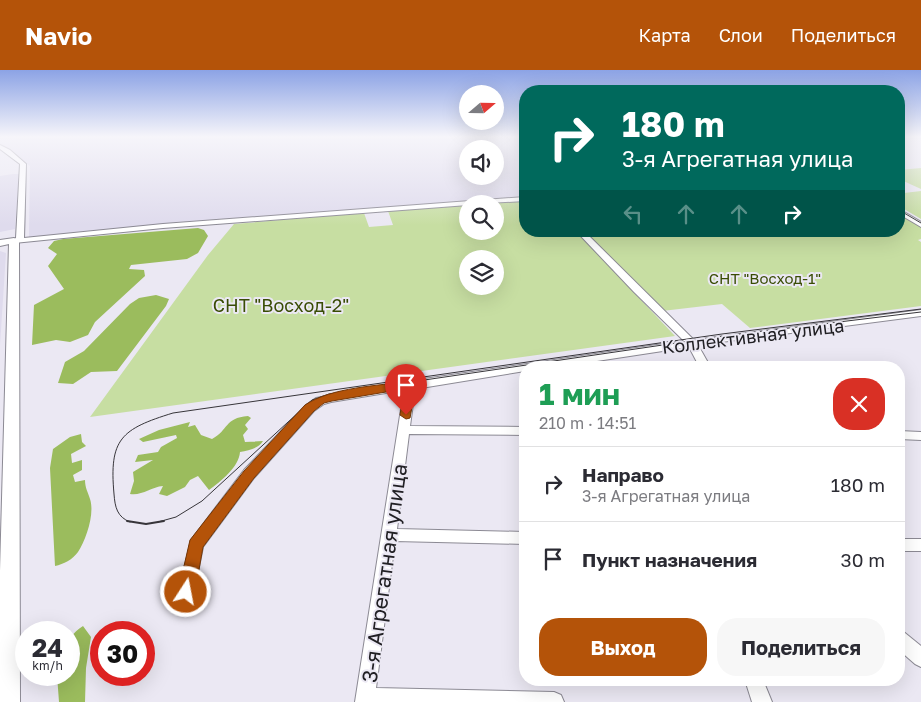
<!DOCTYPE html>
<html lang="ru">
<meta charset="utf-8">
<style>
:root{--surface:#fff;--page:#f7f7f7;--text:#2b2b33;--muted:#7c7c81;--line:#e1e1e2;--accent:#b45309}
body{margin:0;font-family:"Golos Text",sans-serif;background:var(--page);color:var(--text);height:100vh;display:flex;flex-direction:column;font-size:19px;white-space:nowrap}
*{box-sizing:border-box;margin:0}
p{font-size:16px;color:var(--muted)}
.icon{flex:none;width:28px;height:28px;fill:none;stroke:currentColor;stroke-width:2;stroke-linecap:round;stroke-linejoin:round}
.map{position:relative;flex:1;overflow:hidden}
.panel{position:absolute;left:519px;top:291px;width:386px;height:325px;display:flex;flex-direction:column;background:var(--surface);border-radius:20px;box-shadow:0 5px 20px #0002}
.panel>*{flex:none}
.top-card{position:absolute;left:519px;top:15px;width:386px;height:152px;border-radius:20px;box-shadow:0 5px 20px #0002;background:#00695c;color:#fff;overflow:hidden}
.needle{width:32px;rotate:70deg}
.tools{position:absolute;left:459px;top:15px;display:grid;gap:10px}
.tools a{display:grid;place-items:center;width:45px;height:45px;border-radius:50%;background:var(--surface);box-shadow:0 5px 20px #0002;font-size:25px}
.speed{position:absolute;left:15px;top:551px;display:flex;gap:10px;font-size:25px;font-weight:700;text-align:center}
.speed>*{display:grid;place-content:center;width:65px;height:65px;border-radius:50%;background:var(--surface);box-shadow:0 5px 20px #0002;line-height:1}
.speed small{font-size:12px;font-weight:400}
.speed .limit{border:8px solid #d22;background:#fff;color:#111}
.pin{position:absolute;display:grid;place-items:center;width:42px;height:42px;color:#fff;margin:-51px -21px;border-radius:50% 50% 50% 0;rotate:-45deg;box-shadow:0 0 5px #0007}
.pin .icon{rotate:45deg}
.me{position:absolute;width:55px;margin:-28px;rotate:11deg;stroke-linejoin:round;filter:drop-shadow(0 0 4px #0008)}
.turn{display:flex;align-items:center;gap:18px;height:105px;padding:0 20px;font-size:22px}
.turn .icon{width:65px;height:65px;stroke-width:2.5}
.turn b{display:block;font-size:35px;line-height:42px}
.lanes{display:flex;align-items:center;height:48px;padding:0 20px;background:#0003;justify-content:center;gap:25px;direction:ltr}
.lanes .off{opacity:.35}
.round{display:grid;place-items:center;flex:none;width:52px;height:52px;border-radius:20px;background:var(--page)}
.summary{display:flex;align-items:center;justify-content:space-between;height:85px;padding:0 20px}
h1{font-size:30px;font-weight:700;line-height:38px;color:#1e9e55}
.button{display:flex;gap:10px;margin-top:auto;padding:10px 20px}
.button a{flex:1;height:58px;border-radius:20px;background:var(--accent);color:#fff;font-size:20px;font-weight:700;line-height:58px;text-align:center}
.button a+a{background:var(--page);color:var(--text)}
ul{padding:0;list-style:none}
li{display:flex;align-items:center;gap:15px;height:75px;padding:0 20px;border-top:1px solid var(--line)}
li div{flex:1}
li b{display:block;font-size:19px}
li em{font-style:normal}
header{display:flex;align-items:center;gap:30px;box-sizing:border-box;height:70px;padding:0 25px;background:var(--accent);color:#fff}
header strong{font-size:24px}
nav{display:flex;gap:28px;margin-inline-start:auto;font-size:18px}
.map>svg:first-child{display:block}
.built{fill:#dfdbed;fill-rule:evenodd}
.green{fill:#c7dea2;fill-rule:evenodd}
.forest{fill:#9bbc5d}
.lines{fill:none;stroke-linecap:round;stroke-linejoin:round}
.minor-casing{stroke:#8c8a94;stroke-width:2}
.tertiary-casing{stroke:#8c8a94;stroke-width:2}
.minor{fill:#fff;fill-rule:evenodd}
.tertiary{fill:#fff;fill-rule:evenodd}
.tram-far1{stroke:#37353a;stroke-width:1}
.tram{stroke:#37353a;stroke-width:2}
.route{fill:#b45309;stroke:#753606}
.labels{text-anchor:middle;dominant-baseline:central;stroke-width:4;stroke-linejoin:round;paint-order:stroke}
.far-park-label{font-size:15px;fill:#394c04;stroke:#ebe8f3}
.park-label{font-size:18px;fill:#394c04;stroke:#ebe8f3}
.street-label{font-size:18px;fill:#212024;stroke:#ebe8f3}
.near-street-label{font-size:21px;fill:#212024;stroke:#ebe8f3}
</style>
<header>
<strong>Navio</strong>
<nav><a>Карта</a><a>Слои</a><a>Поделиться</a></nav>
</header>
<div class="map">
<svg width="921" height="632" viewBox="0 0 921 632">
<rect width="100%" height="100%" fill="#ebe8f3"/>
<g class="built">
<path d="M30,66H525V126L29,167L30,96L0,74V70L22,69ZM468,79H495V106H468Z"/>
<polygon points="13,104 19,104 15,159 0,162 0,106"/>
<polygon points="0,181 6,183 0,275"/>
</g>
<g class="green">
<polygon points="921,98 921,119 899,109 899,100"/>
<polygon points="899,120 904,123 921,121 921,149 899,136"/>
<path d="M525,130V161H576L675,266L90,347L208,185L234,154L364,143L369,157L393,155L388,141L467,135L468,161H495V134H482ZM468,189H495V216H468Z"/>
<polygon points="899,143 921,157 921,169 918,170 921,172 921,236 750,258 722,234 662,241 583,161 899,161"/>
</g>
<g class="forest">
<polygon points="198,158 204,160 208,166 198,183 187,189 131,195 129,199 144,200 145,206 95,252 88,265 70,272 56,270 32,275 34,235 64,219 48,196 57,184 48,178 54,171 63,169"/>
<polygon points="156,225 169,229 166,236 117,301 91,302 73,314 58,313 65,292 84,281 130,234 139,228"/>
<path d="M248,346L251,348L245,355L248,359L243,365L245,372L263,371C258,379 249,380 240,382C239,397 221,411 209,420L198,406L190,410L185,417L167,426L159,424L163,416C151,417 142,426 130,424L134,411L133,402L153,390L135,392L138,385L158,382L161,377L177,368L176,365L143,372L139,369L159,360L190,352L188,357L195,355L201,365L212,369C229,360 224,348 248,346Z"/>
<path d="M81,364L82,372L86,376L71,384L72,393L82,390V400L73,405L75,412L85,410C85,418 88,422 90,429C95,444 86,470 78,482C72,490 64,494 55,496L50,398L53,379L70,367Z"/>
<path d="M83,556L91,567L86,598L85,632H59L57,605H69C69,582 62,569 83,556Z"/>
</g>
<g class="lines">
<defs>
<g id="minor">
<polygon points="0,75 10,80 26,94 24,168 163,154 525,127 525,131 468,134 468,135 163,158 14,173 10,171 16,168 20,94 0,79"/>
<polygon points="899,139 921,152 921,157 899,144"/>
<polygon points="576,161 584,161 694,270 921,240 921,246 698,275 711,298 700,298 689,277 551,298 525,298 525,301 415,319 410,356 525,357 525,365 409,364 397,459 525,462 525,474 395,471 376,618 554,622 561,625 564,632 355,632 404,320 331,332 324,334 314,341 254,408 203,477 191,537 189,543 183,545 177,543 175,537 191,470 244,400 306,335 316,328 410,311 684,271 634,222"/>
<polygon points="899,361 921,362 921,370 899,369"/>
<rect x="899" y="469" width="22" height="12"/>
<polygon points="899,560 905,563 921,576 921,597 915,594 899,580"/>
<polygon points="745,610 763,610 772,632 752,632"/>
</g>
<polygon id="tertiary" points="14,168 19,171 20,632 0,632 0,501 9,174 0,176 0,170"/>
</defs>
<use href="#minor" class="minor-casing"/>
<use href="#tertiary" class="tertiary-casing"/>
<use href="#minor" class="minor"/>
<use href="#tertiary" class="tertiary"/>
<g class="tram-far1">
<polyline points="899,140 921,153"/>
<path d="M130,452C117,447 115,437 114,424C109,369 121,359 173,343L722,264L921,239"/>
<polyline points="158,452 176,447 202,431 312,330 329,324 724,266 921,242"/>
</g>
<polyline class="tram" points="127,451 146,454 164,451"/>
</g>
<linearGradient id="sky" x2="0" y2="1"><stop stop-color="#8ca3e5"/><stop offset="0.43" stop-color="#f6f5fa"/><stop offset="1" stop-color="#f6f5fa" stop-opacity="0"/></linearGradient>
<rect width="921" height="155" fill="url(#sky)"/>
<path class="route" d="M410,311L416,315L410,348L406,349L400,345L404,319L332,331L324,333L314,341L254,408L203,477L195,522L192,527L186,529L180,527L178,522L190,470L244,401L305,335C332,317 378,316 410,311Z"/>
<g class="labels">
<g class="far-park-label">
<text x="765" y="208">СНТ "Восход-1"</text>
</g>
<g class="park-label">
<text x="281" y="235">СНТ "Восход-2"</text>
</g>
<g class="street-label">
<text transform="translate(753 266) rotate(-7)">Коллективная улица</text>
</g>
<g class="near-street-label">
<text transform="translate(384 503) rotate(-82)">3-я Агрегатная улица</text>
</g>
</g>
</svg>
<div class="tools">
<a><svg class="needle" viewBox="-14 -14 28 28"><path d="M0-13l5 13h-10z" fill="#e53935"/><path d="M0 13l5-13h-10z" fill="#7c7c81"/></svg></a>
<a><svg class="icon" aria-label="sound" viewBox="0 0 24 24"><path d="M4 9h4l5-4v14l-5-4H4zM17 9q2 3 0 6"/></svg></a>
<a><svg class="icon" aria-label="search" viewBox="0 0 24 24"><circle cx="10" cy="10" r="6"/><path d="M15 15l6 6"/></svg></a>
<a><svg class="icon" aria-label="layers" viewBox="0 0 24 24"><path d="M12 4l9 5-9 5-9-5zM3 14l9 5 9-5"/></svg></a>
</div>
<div class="speed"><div>24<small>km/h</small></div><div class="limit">30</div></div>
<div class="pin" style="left:406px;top:345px;background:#d93025"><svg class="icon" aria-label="arrive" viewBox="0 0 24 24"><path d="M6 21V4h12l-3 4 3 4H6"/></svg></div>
<svg class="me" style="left:186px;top:522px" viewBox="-20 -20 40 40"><circle r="17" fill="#b45309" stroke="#fff" stroke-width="3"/><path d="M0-11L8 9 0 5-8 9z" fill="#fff"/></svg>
<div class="top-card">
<div class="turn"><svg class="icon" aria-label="right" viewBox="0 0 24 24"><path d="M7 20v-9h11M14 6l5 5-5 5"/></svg><div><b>180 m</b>3-я Агрегатная улица</div></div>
<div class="lanes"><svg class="icon off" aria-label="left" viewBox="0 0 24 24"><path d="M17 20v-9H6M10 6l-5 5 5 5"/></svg><svg class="icon off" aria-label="ahead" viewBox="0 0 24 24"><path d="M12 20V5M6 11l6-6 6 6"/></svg><svg class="icon off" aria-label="ahead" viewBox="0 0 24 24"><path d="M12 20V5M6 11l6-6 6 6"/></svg><svg class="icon" aria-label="right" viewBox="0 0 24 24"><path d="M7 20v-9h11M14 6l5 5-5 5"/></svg></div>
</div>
<section class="panel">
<div class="summary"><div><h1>1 мин</h1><p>210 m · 14:51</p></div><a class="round" style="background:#d93025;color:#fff"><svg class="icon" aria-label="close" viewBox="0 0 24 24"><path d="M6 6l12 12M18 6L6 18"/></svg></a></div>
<ul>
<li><svg class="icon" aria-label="right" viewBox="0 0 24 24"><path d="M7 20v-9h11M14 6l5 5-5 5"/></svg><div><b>Направо</b><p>3-я Агрегатная улица</p></div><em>180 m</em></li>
<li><svg class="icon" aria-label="arrive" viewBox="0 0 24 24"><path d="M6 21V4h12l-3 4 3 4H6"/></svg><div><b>Пункт назначения</b></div><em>30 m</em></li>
</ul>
<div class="button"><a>Выход</a><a>Поделиться</a></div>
</section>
</div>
